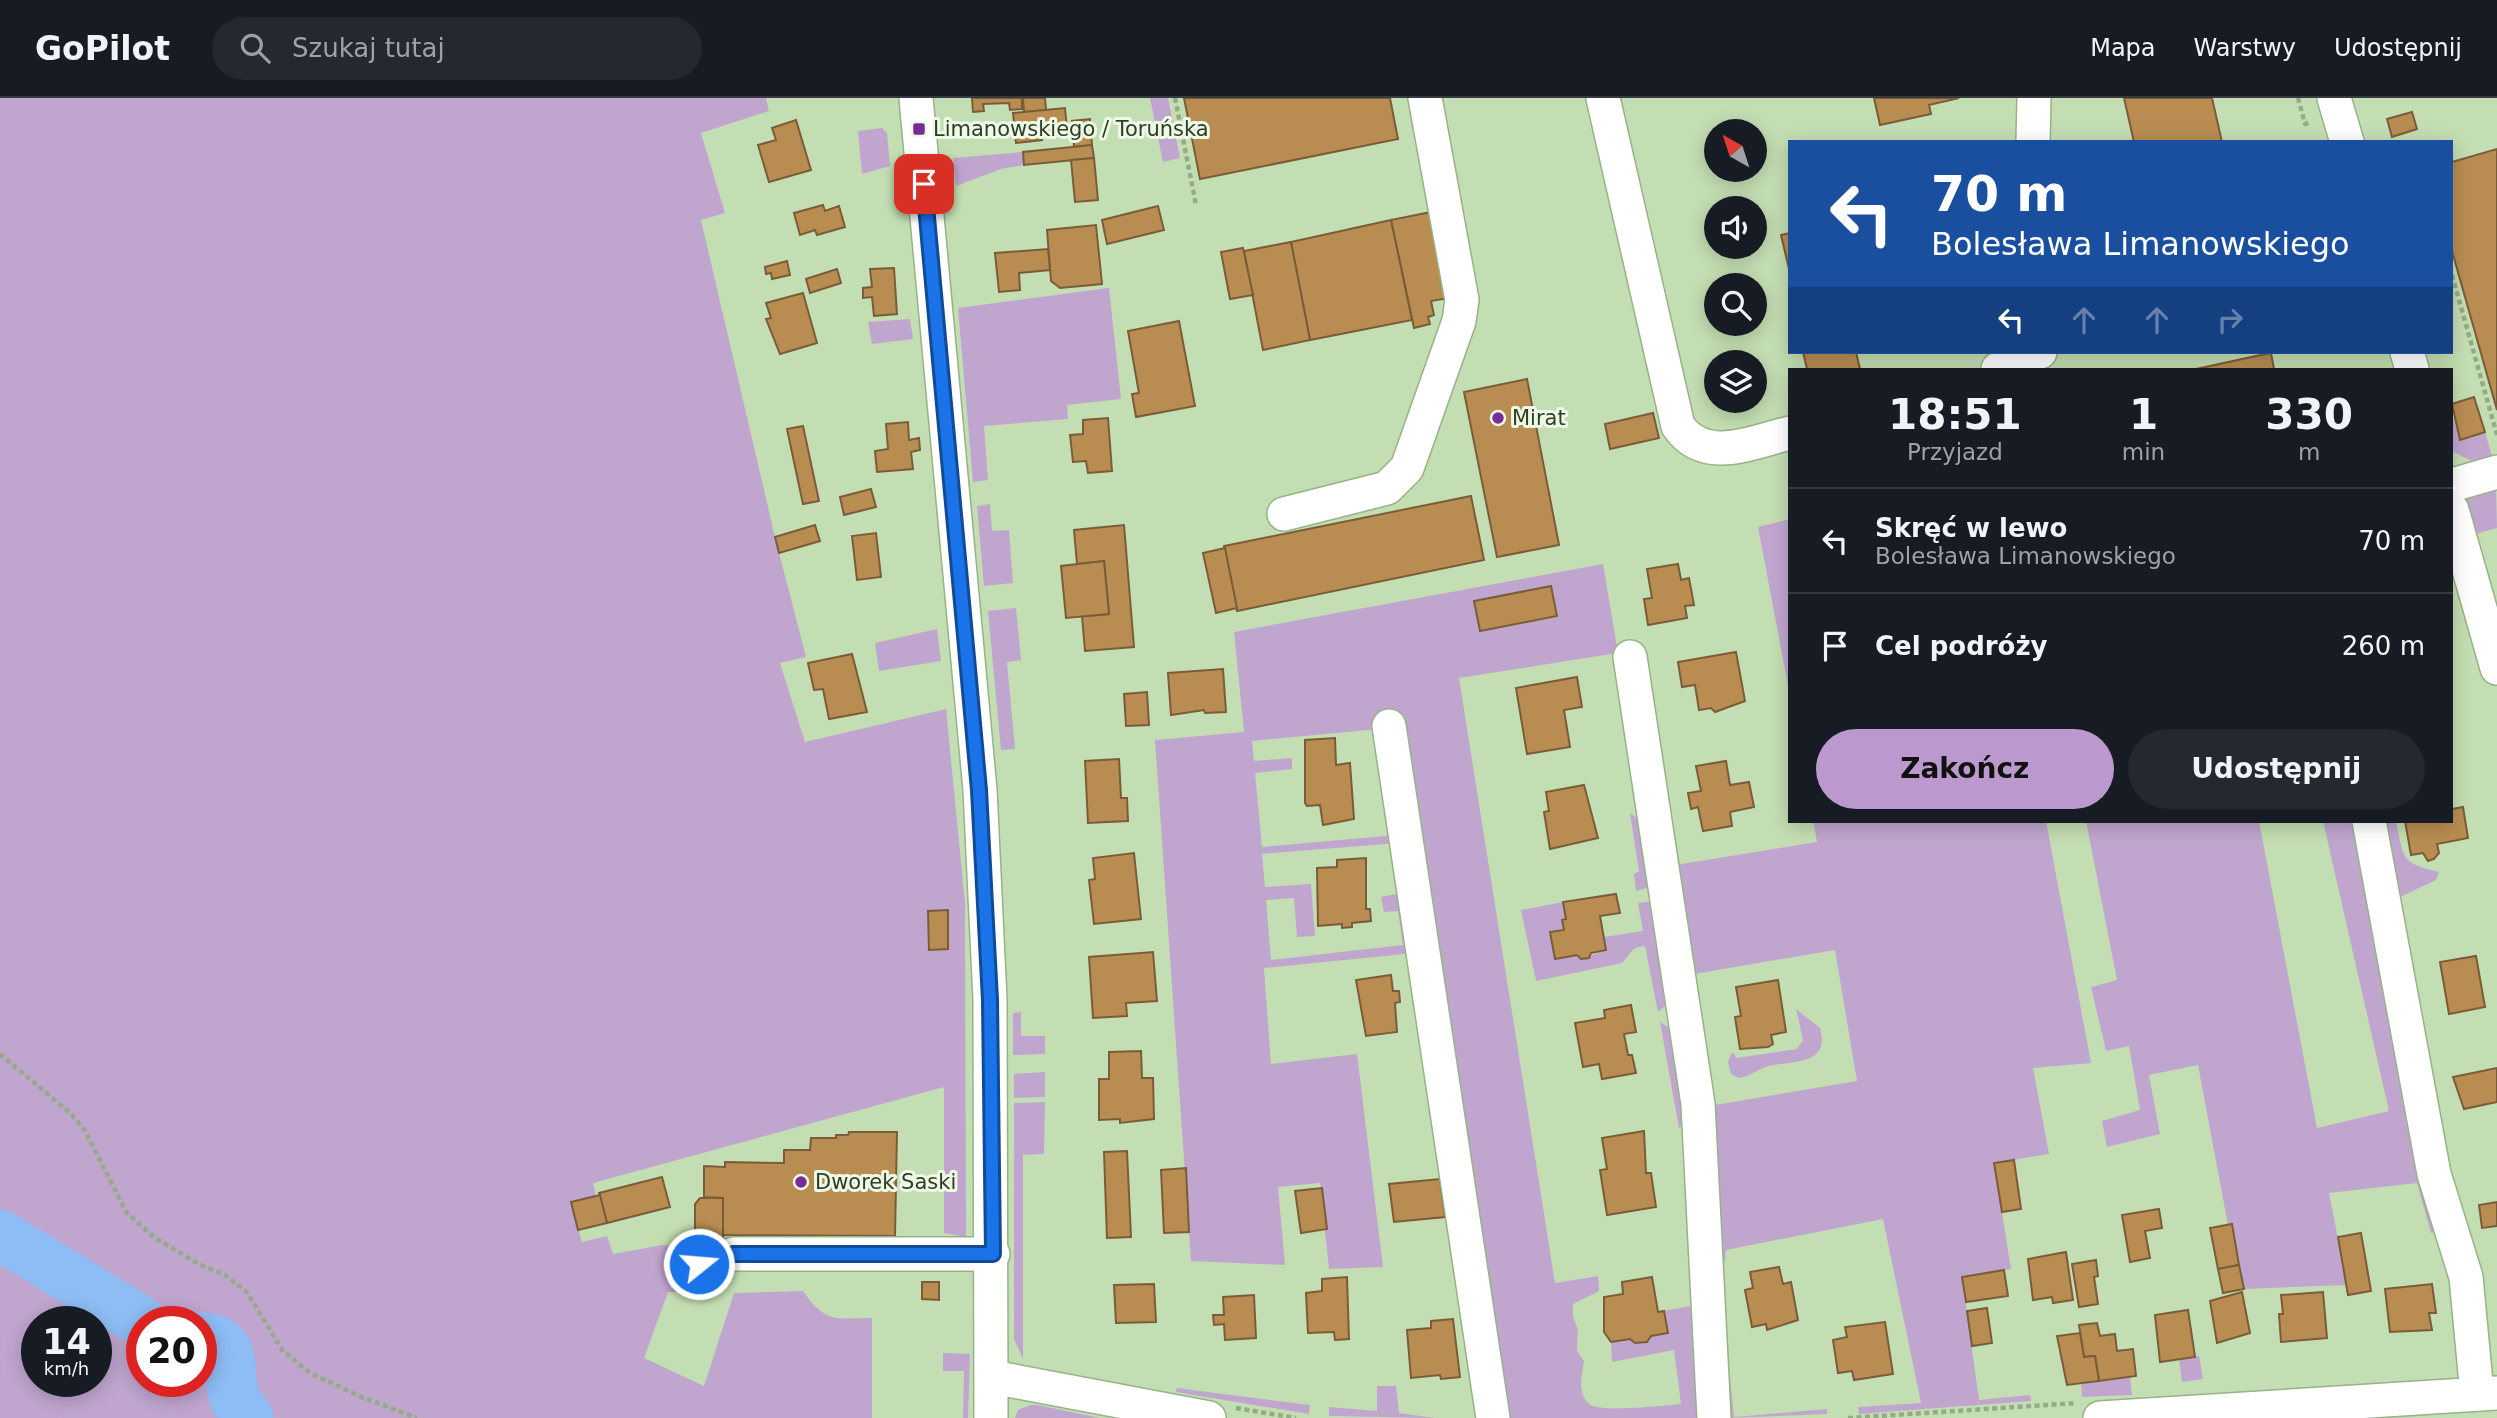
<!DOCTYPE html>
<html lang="pl">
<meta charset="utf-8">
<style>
:root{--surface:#171b24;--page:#242831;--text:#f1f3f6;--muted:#9ea1a6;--line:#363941;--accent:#bb99ce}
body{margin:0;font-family:"DejaVu Sans",sans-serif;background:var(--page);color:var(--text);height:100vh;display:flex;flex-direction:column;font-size:26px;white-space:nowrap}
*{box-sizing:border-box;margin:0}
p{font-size:23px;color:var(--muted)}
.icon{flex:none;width:38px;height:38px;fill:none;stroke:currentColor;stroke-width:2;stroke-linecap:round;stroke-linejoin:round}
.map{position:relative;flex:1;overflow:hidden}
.panel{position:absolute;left:1788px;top:270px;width:665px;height:455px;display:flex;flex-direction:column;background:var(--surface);border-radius:0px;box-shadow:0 4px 18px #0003}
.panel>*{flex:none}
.top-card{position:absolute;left:1788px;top:42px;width:665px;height:214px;border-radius:0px;box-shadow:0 4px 18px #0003;background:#1a4fa0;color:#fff;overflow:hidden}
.needle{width:46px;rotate:321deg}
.buttons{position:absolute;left:1704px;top:21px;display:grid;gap:14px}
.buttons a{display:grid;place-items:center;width:63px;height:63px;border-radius:50%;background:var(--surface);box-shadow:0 4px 18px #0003;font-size:35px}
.speed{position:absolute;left:21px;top:1208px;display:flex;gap:14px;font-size:35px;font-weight:700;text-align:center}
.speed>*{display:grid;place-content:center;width:91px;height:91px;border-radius:50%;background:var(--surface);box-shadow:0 4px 18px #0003;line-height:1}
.speed small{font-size:18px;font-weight:400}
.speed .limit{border:10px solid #d22;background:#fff;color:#111}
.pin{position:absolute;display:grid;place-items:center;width:60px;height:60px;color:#fff;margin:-30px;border-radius:14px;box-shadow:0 4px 10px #0006}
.me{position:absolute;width:77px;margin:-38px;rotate:73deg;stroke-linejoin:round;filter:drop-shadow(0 0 5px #0008)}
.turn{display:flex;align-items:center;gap:24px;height:147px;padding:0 28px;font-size:32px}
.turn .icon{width:91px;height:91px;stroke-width:2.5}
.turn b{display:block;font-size:49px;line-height:60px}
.lanes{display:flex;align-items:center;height:66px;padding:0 28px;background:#0003;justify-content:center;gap:35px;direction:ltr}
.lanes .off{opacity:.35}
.eta{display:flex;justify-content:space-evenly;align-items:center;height:119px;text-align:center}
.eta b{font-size:42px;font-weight:700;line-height:49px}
.action{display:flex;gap:14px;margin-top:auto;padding:14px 28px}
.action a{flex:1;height:80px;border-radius:42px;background:var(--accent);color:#111;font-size:28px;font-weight:700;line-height:80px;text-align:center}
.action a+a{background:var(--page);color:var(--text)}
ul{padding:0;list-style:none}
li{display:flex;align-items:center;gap:21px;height:105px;padding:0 28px;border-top:2px solid var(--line)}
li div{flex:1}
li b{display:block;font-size:26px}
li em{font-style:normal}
header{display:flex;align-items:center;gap:42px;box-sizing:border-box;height:98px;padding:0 35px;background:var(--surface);border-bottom:2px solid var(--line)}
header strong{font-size:33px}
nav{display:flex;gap:38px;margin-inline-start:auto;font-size:24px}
.search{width:490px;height:63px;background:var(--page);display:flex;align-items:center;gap:18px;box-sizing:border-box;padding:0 24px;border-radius:38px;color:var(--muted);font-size:26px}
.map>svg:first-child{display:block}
.green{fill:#c0a6cf;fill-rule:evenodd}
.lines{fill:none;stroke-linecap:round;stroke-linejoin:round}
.river{stroke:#8ebcf4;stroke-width:51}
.building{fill:#b98d52;stroke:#7a5d38;stroke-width:2}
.minor-casing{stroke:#98b288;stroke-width:36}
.path{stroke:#95aa87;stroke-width:4.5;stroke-dasharray:5 3.5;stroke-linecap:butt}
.minor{stroke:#fff;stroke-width:33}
.route-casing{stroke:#114b97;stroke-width:18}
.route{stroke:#1a73e8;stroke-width:12}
.poi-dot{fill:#792b9c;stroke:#edfae4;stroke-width:2.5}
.labels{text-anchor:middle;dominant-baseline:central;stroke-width:6;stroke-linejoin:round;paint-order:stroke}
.poi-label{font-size:21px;fill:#323c2b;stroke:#edfae4;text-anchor:start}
</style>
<header>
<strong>GoPilot</strong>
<div class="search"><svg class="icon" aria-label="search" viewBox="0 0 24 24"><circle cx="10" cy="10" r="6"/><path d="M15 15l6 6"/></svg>Szukaj tutaj</div>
<nav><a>Mapa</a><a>Warstwy</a><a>Udostępnij</a></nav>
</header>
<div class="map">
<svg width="2497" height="1320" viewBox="0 0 2497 1320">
<rect width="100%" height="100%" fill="#c4deb3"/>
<g class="green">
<path d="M0,0H766L769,13L701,35L725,115L701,122L775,439L806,559L780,565L805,644L946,611L965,805L966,1139L944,1135V989L593,1085L596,1098L571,1104L582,1144L607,1138L613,1156L663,1147C687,1148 687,1176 690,1194H668L644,1260L704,1288L734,1195L803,1193C826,1226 835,1220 872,1220V1320H0ZM37,1223H96V1283H37ZM142,1223H201V1283H142Z"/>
<polygon points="1150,0 1168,0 1180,60 1163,64"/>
<polygon points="882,30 887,35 890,68 862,76 858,33"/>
<polygon points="1023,54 1024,67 1001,71 956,88 953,60"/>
<polygon points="1109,190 1121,301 1067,307 1068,321 984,328 988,382 973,384 958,210"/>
<polygon points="910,221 913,241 872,246 868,224"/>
<polygon points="2452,316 2460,342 2485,334 2493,362 2477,366 2452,353"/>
<polygon points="2496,390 2497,430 2471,437 2465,400"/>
<polygon points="990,406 992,433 1009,432 1013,485 984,488 977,408"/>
<polygon points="1790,421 1790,598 1758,429"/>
<path d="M1603,466L1618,555L1459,580L1555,1185L1598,1178L1599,1193L1573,1206V1219L1578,1232L1577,1253L1584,1263C1582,1278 1577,1293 1588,1305C1597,1316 1665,1307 1681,1306L1674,1252L1612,1264L1611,1244L1630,1241L1636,1245L1647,1244L1651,1238L1667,1235L1664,1213L1690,1208L1704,1320H1504L1379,631L1252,643L1254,663L1292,660V671L1255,675L1262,749L1397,737L1398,745L1262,756L1265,789L1311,786L1315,838L1297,839L1294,800L1266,802L1271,862L1403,847L1398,813L1384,814L1381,799L1405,794L1414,855L1264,870L1271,966L1357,956L1383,1169L1329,1171L1320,1085L1278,1089L1285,1167L1191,1163L1155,642L1244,634L1234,534Z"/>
<polygon points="1016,510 1021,562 1007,564 1015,651 1001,652 988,513"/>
<polygon points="937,531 941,563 879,573 875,545"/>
<polygon points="1630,715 1638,721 1653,788 1636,793 1634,776 1639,773"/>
<polygon points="1813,723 2046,723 2091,965 2033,970 2049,1056 1994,1065 2011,1171 1962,1179 1979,1302 2030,1297 2031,1303 1859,1316 1858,1309 1921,1305 1883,1121 1726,1152 1721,1190 1734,1319 1827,1311 1827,1316 1727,1320 1714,1173 1719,1099 1715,1007 1857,983 1835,852 1694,876 1683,856 1669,768 1817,744"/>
<polygon points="2086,723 2259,723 2317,1030 2389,1013 2323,723 2353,723 2382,881 2441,1132 2431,1135 2417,1085 2329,1095 2347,1187 2244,1191 2232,1127 2228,1127 2198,967 2149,977 2160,1036 2107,1049 2102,1023 2140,1012 2129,948 2106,953 2091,889 2117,882"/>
<path d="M2383,723H2396C2404,760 2400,765 2439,774L2436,782L2398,800Z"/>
<path d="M1656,803L1667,906L1658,914L1645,848C1630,849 1631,856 1622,865L1536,883L1521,812L1563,804L1566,821L1562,822L1564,832L1550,834L1555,861L1577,857L1582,861L1606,852L1604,839L1643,833L1638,805Z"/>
<path d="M1796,911L1820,930C1832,971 1784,961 1763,970C1755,974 1749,978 1739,980L1731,976L1728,964L1731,956L1734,955L1736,960L1797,951L1803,942Z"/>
<polygon points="1021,914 1021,938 1045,938 1045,956 1013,957 1013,915"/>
<polygon points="1660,924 1668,929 1685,1011 1683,1027 1679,1030"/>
<polygon points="1045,974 1045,999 1014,1000 1014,976"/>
<polygon points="1045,1004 1044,1056 1023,1057 1023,1261 1014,1241 1014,1005"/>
<polygon points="943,1255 970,1256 968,1320 963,1320 964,1273 943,1273"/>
<polygon points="2199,1258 2203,1281 2182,1284 2179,1261"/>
<polygon points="2130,1279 2132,1297 2082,1299 2081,1285"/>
<polygon points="1377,1288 1396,1288 1399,1315 1435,1320 1329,1318 1329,1309 1377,1313"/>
<polygon points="1177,1290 1310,1307 1309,1316 1176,1294"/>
<polygon points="1030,1307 1038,1307 1100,1320 1015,1320 1018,1312"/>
</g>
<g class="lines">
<g class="river">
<polyline points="0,1137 142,1224"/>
<path d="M201,1240C238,1242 227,1268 233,1295C235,1304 243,1312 248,1320"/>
</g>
</g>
<g class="building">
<polygon points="972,0 1022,0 1022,11 1010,12 1009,5 983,6 984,13 973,14"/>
<polygon points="1023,0 1045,0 1046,12 1024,14"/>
<polygon points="1184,0 1390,0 1398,41 1200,81"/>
<polygon points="1874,0 1959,0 1929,7 1931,16 1880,27"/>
<polygon points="2124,0 2212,0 2222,44 2134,44"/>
<polygon points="1065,10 1067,31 1042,34 1042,42 1016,45 1013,15"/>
<polygon points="2412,14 2417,31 2392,39 2387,21"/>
<polygon points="1090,21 1092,47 1074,49 1072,23"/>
<polygon points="796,22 811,72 769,84 758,47 776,42 772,30"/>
<polygon points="1092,47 1094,60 1024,67 1023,54"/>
<polygon points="2497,51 2497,312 2452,153 2452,64"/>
<polygon points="1094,60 1098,102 1075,104 1071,62"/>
<polygon points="823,107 825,113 839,108 845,129 817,137 815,132 800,137 794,115"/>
<polygon points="1158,108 1164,132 1107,146 1102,122"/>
<polygon points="1431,114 1449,200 1431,203 1434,217 1428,219 1430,226 1414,230 1391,122"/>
<polygon points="1391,122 1412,222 1310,242 1291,144"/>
<polygon points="1096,127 1102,186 1060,190 1051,183 1047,132"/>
<polygon points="1790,135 1790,175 1781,137"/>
<polygon points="1291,144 1310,242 1263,252 1244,153"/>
<polygon points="1243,150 1253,197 1230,201 1221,154"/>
<polygon points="1048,151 1050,172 1019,175 1020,192 999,194 995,155"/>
<polygon points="787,163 790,177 772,181 771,175 766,176 765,169"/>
<polygon points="894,170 897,216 874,218 872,199 863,200 863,190 872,189 870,171"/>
<polygon points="837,171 841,185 810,195 806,181"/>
<polygon points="803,195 817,245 780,256 766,221 771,220 766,205"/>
<polygon points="1179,223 1195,308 1136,319 1132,296 1139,295 1128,233"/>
<polygon points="1803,254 1856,254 1860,271 1807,271"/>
<polygon points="2271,255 2274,271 2196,271 2256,258"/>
<polygon points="1527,281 1559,447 1497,459 1464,294"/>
<polygon points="2474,299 2485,334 2460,342 2452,306"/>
<polygon points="1653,315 1659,340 1610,351 1605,326"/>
<polygon points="1108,320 1112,373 1088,375 1086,363 1073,364 1070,337 1083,336 1083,322"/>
<polygon points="908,324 909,342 919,340 920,352 911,354 913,371 877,374 875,353 888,351 886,326"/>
<polygon points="803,328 819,403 803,406 787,331"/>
<polygon points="871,391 876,409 844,417 840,399"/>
<polygon points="1471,398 1484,462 1237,513 1224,448"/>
<polygon points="815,427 820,443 779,455 775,439"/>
<polygon points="1124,427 1134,549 1085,553 1082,518 1109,516 1104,463 1077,466 1074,432"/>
<polygon points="876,435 881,479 857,482 852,438"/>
<polygon points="1225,450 1237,510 1216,515 1203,455"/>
<polygon points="1104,463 1109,516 1066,520 1061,468"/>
<polygon points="1678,466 1681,482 1689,480 1694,507 1685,508 1687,520 1648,527 1644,501 1652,500 1647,471"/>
<polygon points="1551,488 1557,518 1480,533 1474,503"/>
<polygon points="1736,554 1745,603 1715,614 1711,610 1699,612 1695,587 1682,589 1678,564"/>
<polygon points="852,556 867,614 829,621 823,591 814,592 808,565"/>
<polygon points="1223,571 1226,614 1205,615 1204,612 1171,617 1168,575"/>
<polygon points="1577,579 1582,609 1564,612 1570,649 1527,656 1516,590"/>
<polygon points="1147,594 1149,627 1126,628 1124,596"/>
<polygon points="1335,640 1336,667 1350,665 1354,721 1323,727 1320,707 1307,708 1305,705 1305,642"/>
<polygon points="1119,661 1121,700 1127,700 1128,723 1088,725 1085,663"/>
<polygon points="1726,663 1730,687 1749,684 1754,709 1730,714 1732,728 1703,733 1698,709 1691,711 1688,695 1701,693 1696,668"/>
<polygon points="1584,687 1598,740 1550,751 1544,714 1549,713 1546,694"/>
<polygon points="2463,709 2468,740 2437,746 2439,755 2434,761 2428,763 2423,755 2411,757 2405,723 2452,723 2452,711"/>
<polygon points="1134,755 1141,821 1094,826 1089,782 1095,781 1093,760"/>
<polygon points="1366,760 1366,811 1370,811 1371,823 1352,825 1352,829 1342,830 1342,826 1318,828 1317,770 1337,769 1337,762"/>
<polygon points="1616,796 1620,815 1600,818 1606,852 1591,855 1589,860 1581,861 1577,857 1555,861 1550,834 1564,832 1562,822 1566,821 1563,804"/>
<polygon points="948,812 948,851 929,852 928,813"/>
<polygon points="1153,854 1157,903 1126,905 1127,918 1093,920 1089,859"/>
<polygon points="2476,858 2485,909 2449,916 2440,864"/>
<polygon points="1391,877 1393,893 1399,893 1400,904 1395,905 1397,934 1366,938 1356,882"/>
<polygon points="1778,882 1786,934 1771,937 1773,946 1768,949 1740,951 1735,919 1741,918 1736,889"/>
<polygon points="1631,907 1636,934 1624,936 1628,957 1632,957 1636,975 1602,981 1599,966 1583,969 1575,925 1605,920 1604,912"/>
<polygon points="1141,953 1142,980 1153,980 1154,1021 1120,1025 1120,1021 1099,1022 1099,981 1109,981 1109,954"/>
<polygon points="2497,970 2497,1004 2464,1011 2453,979"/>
<polygon points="1644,1033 1646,1075 1651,1075 1656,1109 1607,1117 1600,1072 1607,1071 1602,1040"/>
<polygon points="849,1034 897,1034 895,1138 723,1137 723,1100 704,1099 704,1068 725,1069 725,1064 784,1065 784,1052 810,1052 811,1040 836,1040 836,1037 848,1037"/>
<polygon points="1127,1053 1131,1139 1107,1140 1104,1054"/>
<polygon points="2014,1062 2021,1111 2002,1114 1994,1065"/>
<polygon points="1186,1070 1189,1134 1164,1135 1161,1072"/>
<polygon points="662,1079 670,1109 607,1125 599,1095"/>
<polygon points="1440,1081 1445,1119 1394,1124 1389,1086"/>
<polygon points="1322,1090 1327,1131 1301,1135 1295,1093"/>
<polygon points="600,1097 607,1125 578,1132 571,1104"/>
<polygon points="700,1100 723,1100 723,1146 701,1146 695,1142 695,1106"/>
<polygon points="2497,1104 2497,1128 2482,1130 2479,1107"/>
<polygon points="2159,1111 2162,1130 2145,1133 2150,1160 2130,1164 2122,1117"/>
<polygon points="2232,1126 2239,1167 2218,1171 2210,1130"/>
<polygon points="2361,1135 2371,1193 2348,1197 2338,1139"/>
<polygon points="2066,1154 2073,1202 2053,1205 2052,1199 2033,1202 2028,1161"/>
<polygon points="2096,1162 2098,1178 2094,1179 2098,1206 2079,1209 2072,1166"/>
<polygon points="2239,1167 2244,1191 2223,1195 2218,1171"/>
<polygon points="1779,1169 1783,1186 1791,1184 1798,1222 1767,1232 1766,1226 1752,1229 1745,1192 1753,1190 1750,1174"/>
<polygon points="2004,1172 2008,1198 1966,1204 1962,1179"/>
<polygon points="1347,1179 1349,1241 1335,1242 1334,1234 1308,1235 1306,1195 1322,1193 1322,1181"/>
<polygon points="1652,1179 1658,1214 1664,1213 1668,1235 1651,1238 1647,1244 1635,1245 1630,1241 1611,1244 1604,1234 1604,1199 1623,1196 1622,1184"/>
<polygon points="922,1184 939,1184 939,1202 922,1201"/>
<polygon points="1154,1186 1156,1224 1116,1225 1114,1187"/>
<polygon points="2432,1186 2436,1215 2429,1215 2432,1232 2390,1234 2385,1191"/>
<polygon points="2242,1194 2250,1235 2217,1245 2210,1203"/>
<polygon points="2323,1194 2327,1240 2281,1244 2279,1216 2283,1216 2281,1197"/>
<polygon points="1254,1197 1256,1240 1225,1242 1224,1226 1214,1227 1213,1217 1224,1217 1223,1199"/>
<polygon points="1987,1210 1992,1245 1972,1248 1967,1213"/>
<polygon points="2188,1212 2195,1259 2160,1264 2155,1217"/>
<polygon points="1453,1221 1460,1279 1441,1281 1440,1277 1411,1280 1407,1232 1431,1230 1431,1223"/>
<polygon points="1885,1224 1893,1276 1854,1282 1852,1273 1838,1275 1833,1242 1847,1239 1845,1229"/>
<polygon points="2097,1225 2100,1238 2115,1236 2117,1253 2133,1251 2136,1278 2099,1283 2095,1258 2084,1259 2079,1227"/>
<polygon points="2080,1235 2084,1259 2095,1258 2099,1283 2067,1287 2057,1238"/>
</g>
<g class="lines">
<defs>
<g id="minor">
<polyline points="916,0 980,692 990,902 991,1320"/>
<path d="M1603,0L1678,328C1705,367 1752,344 1790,335"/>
<polyline points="2334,0 2347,44"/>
<polyline points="2033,44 2034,0"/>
<polyline points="2407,254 2412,271"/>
<polyline points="1998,271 2040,254"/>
<polyline points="2452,387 2497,374"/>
<polyline points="2452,412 2497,570"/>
<polyline points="1284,416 1387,390 1407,370 1459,223 1462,202 1425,0"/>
<polyline points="1630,559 1698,1006 1714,1320"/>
<polyline points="1389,628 1493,1320"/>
<polyline points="2369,723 2434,1076 2466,1179 2477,1296"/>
<polyline points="699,1166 734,1156 993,1156"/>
<polyline points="992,1279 1209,1320"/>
<polyline points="2100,1320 2497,1295"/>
</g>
</defs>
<use href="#minor" class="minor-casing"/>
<g class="path">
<polyline points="1175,0 1196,107"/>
<polyline points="2298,0 2305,26 2311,24"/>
<polyline points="2452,177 2497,337"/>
<polyline points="0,956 69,1014 84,1031 127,1115 155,1140 199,1166 225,1177 247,1194 282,1252 310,1275 361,1299 417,1320"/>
<polyline points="1236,1310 1296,1320"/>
<polyline points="1848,1320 2077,1305"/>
</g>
<use href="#minor" class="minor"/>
</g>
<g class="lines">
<defs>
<polyline id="route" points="699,1166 734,1156 993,1156 990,902 979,692 924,86"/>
</defs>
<use href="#route" class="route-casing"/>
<use href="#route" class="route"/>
</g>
<g class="poi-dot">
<rect x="912" y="24" width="14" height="14" rx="3.5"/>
<circle cx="1498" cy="320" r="7"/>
<circle cx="801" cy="1084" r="7"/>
</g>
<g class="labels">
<g class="poi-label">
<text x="933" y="31">Limanowskiego / Toruńska</text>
<text x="1512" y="320">Mirat</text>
<text x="815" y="1084">Dworek Saski</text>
</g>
</g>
</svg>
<div class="buttons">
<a><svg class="needle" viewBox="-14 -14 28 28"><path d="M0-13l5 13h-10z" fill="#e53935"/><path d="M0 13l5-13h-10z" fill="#9ea1a6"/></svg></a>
<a><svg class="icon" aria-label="sound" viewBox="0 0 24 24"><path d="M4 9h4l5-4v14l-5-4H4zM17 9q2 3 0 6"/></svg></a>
<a><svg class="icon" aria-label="search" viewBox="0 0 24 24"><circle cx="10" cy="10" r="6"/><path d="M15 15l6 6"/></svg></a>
<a><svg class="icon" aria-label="layers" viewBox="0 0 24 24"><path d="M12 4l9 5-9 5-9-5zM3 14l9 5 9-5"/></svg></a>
</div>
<div class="speed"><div>14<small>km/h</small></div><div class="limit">20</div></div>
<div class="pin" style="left:924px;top:86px;background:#d93025"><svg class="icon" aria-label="arrive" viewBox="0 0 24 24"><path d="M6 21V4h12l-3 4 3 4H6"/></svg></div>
<svg class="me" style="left:699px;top:1166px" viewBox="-20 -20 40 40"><circle r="17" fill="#1a73e8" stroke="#fff" stroke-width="3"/><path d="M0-11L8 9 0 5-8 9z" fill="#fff"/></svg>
<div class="top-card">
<div class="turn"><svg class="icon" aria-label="left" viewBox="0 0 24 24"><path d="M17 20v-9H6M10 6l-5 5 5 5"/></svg><div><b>70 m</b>Bolesława Limanowskiego</div></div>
<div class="lanes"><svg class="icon" aria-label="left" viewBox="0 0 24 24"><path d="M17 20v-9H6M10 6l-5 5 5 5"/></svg><svg class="icon off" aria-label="ahead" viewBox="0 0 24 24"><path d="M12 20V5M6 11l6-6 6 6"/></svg><svg class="icon off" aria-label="ahead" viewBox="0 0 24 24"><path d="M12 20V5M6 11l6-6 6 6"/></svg><svg class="icon off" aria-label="right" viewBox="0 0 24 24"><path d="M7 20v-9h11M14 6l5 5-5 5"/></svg></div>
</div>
<section class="panel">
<div class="eta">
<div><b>18:51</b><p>Przyjazd</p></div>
<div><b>1</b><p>min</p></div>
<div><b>330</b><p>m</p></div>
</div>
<ul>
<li><svg class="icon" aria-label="left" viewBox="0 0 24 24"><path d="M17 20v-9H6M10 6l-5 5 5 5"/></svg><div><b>Skręć w lewo</b><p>Bolesława Limanowskiego</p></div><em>70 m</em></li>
<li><svg class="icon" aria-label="arrive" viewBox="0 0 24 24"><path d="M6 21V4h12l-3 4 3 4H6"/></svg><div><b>Cel podróży</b></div><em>260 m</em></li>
</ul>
<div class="action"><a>Zakończ</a><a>Udostępnij</a></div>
</section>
</div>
